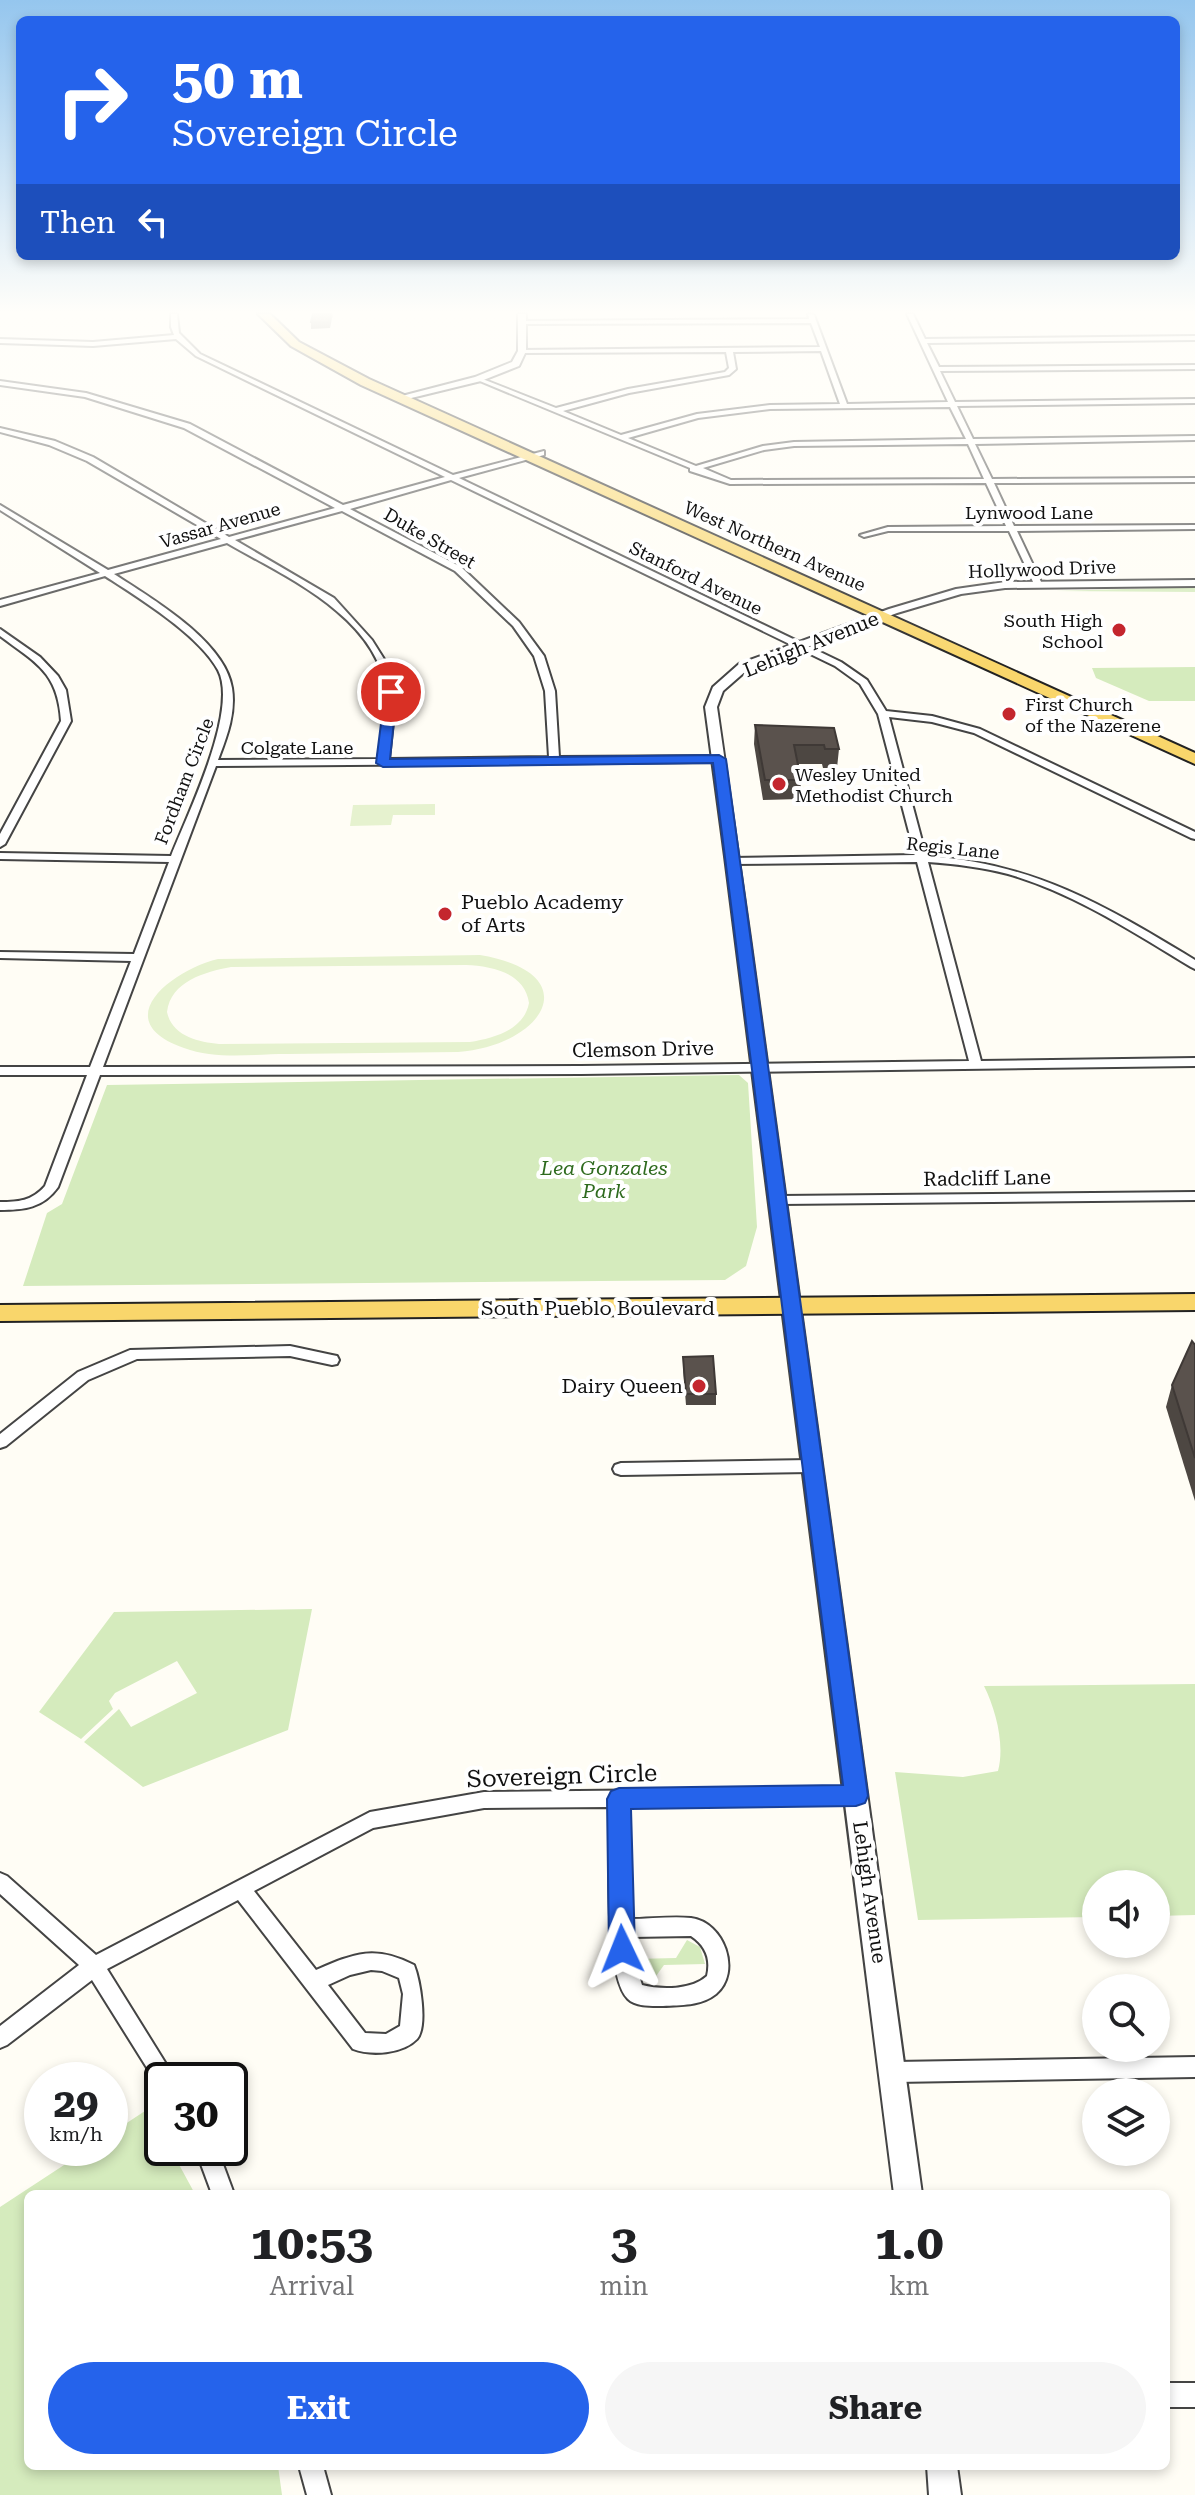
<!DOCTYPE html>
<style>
:root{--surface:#fff;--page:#f6f6f6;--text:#202124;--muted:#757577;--accent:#2563eb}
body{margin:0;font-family:"Roboto Serif",serif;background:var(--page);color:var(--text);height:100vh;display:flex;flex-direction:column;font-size:30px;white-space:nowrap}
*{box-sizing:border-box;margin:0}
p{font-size:26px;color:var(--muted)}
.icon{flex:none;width:44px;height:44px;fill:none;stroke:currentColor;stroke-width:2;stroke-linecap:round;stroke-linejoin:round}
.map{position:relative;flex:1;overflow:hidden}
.sheet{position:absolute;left:24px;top:2190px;width:1146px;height:280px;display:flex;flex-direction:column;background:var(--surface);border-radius:12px;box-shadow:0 4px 12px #0003}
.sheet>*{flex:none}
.banner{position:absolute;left:16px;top:16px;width:1164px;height:244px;border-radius:12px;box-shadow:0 4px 12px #0003;background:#2563eb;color:#fff;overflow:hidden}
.buttons{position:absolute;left:1082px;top:1870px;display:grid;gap:16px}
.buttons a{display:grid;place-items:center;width:88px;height:88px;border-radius:50%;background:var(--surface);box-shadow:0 4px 12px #0003;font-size:40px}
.speed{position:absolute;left:24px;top:2062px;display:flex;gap:16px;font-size:40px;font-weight:700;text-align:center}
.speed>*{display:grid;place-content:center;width:104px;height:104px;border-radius:50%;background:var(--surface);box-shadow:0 4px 12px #0003;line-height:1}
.speed small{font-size:20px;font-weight:400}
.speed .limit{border:4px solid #111;border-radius:12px;background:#fff;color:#111}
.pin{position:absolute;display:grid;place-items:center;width:68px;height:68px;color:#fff;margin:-34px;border:4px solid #fff;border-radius:50%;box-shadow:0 2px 8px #0007}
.me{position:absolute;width:88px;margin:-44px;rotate:358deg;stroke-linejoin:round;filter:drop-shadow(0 0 6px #0008)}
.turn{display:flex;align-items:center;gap:28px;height:168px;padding:0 24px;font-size:36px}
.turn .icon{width:104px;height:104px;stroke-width:2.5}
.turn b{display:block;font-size:56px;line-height:68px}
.then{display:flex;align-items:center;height:76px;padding:0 24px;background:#0003;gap:16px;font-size:30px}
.eta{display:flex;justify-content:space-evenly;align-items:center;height:136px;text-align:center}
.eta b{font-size:48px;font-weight:700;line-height:56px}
.action{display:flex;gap:16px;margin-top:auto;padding:16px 24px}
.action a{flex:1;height:92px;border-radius:48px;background:var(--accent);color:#fff;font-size:32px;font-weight:700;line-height:92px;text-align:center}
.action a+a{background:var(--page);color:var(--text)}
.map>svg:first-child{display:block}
.green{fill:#d5ebbd}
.pitch{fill:#e6f2cf;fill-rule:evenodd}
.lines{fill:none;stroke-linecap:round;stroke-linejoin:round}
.minor-casing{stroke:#444;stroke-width:4}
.tertiary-casing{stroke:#444;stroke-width:4}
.primary-casing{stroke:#222;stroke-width:4}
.minor{fill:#fff;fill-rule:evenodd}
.tertiary{fill:#fff;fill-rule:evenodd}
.primary{fill:#f9d66b;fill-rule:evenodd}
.wall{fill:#4d4742}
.building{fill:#5a524d;stroke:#3f3936;stroke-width:2}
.route{fill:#2563eb;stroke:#184099;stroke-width:2}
.poi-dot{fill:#c4262e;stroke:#fff;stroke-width:3}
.labels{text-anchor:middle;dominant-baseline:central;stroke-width:8;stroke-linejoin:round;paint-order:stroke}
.far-street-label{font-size:18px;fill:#111;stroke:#fff}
.far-poi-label{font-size:18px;fill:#111;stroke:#fff;text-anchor:start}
.street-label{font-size:20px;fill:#111;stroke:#fff}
.poi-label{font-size:20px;fill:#111;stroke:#fff;text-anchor:start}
.park-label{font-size:20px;font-style:italic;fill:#2f6b1f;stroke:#fff}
.near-street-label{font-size:24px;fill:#111;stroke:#fff}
</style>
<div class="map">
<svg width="1195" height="2495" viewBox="0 0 1195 2495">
<rect width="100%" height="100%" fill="#fffdf5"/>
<g class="green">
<polygon points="1195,587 1195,592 1056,591"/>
<polygon points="1195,667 1195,701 1149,701 1096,678 1092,668"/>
<polygon points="739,1075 748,1083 757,1227 746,1266 725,1280 23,1286 47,1213 62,1204 107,1085"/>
<polygon points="312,1609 288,1730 143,1787 84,1742 119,1709 131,1727 197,1693 177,1661 115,1693 109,1701 113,1709 81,1739 39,1712 114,1612"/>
<path d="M1195,1684V1915L1156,1916V1884H1096V1917L918,1920L895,1772L963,1777L998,1771C1005,1745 996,1710 984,1686Z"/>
<polygon points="687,1940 700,1947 705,1964 664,1965 651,1983 640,1978 635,1959 676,1958"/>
<polygon points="148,2109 162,2135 162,2148 170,2148 195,2194 28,2194 28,2466 278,2466 282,2495 0,2495 0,2207 90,2148 110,2148 110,2134"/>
</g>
<g class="pitch">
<polygon points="435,804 435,815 393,815 391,825 350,826 353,805"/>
<path d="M480,955C588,973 545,1045 458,1052C401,1053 344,1053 287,1054C254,1054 216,1060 184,1048C106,1021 172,970 218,959ZM466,965C492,966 525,973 529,1003C524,1030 494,1038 470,1042L219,1044C198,1042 172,1036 167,1012C171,981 205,972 231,967Z"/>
</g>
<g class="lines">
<defs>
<g id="minor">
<path d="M171,314H177L179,333L200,354L453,475L544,451V455L459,478L841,662L867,680L886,711L932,716L980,729L1195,832V839L1191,838L974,733L932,722L889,717L926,856C1034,863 1104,905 1195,960V969L1191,967C1133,932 1074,893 1008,874C981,867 955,864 928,862L981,1061L1195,1058V1066L581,1074L100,1075L58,1187C43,1208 24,1210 0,1210V1202C18,1202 32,1201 45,1186L87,1075H0V1067H90L131,961L0,958V952L134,954L169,862L0,859V853L171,856C188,813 239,710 218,670C199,635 139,598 105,576L0,606V600L100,573L0,510V505L108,570L221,539L87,461L49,445L0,432V428L55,441L93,457L229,537L335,508L184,428L85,397L0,385V381L86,393L190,424L343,505L445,477L196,356L176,339L93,346L0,343V339L93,342L174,335L171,327ZM451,480L835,666L860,684L878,714L915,855L732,858L727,861L732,864L917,862L969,1061L581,1066L103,1067L216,766L719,762L724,759L719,756L559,757L555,691L544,656L519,622L461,567L350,509ZM342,511L455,571L513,626L534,656L545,691L549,757L389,759L396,694L389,667L372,640L334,598L235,540ZM227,543C284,576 377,616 386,691C388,713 381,736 378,759L218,760C227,736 236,713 232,688C225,641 151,598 114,574Z"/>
<path d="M808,314L814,315L847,404L948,402L907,314H913L925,339L1195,336V340L927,343L939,367L1195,365V369L940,371L955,402L1195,399V403L957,406L973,439L1195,436V440L975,444L992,479L1195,478V482L994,483L1014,526L1195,525V529L1017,531L1042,584L1038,587L1034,584L1009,531H888L864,537L860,535L888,527L1006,526L986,483L730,484L690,471V468L475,379L480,378L556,408L628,389L725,372L729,368L726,352L522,353L520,350L820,347L811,323L519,324L521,321L809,319ZM821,351L840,404L770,405L697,414L621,435L563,411L629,393L729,375L736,369L733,352ZM950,407L966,439L794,442L763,446L696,466L628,438L698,418L770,409ZM968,444L984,479L731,480L703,468L764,450L794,446Z"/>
<path d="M0,629L40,657L58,676L66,690L71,721L5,844L0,847V834L61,721C58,672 36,663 0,636Z"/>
<polygon points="1195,1192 1195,1200 780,1204 773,1200 780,1196"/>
<polygon points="290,1346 332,1355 337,1356 339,1360 337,1364 332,1365 290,1356 137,1359 88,1380 6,1446 0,1448 0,1434 78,1372 130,1350"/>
<polygon points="811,1460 817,1462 819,1466 817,1470 811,1472 621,1475 615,1473 613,1469 615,1465 621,1463"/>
<path d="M856,1788L863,1790L865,1796L863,1802L856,1804L628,1806L630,1919C650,1919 672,1916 691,1918C724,1922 742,1972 716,1994C701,2006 681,2005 663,2006C653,2006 636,2007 628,1999C603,1975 610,1844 610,1807L484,1808L373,1828L254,1891L316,1970C355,1953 375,1945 414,1965C420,1980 428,2026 417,2039C403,2054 371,2056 353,2049L238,1900L107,1969L176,2080H162V2089L159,2087L92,1980L7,2045L0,2048V2026L79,1965L0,1894V1873L7,1876L96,1955L370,1812L484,1792ZM691,1936C706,1946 711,1959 707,1976C692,1990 661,1990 642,1985L634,1960L632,1937ZM371,1970L382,1971L399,1978L403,1994L400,2026L386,2034L365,2033L328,1985L350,1975Z"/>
<polygon points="1195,2057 1195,2077 895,2082 888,2079 885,2072 888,2065 895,2062"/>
<polygon points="195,2148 217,2148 234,2194 212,2194"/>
<rect x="1166" y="2383" width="29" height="24"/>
<polygon points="299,2466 323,2466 331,2495 307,2495"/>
</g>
<g id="tertiary">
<polygon points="518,314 526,314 526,351 519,366 481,381 399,401 394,398 475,377 512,362 518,351"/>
<path d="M1195,580V586L1005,588L961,594L897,613L747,670L723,691L717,707C789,1202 853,1698 922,2194H894C831,1698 772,1202 705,707L713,687L739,664L889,609L956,589L1005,582Z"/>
<polygon points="927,2466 957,2466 961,2495 929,2495"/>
</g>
<g id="primary">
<polygon points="258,314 270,314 299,342 369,379 1195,753 1195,764 361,385 291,346"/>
<polygon points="1195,1294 1195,1310 0,1321 0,1305"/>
</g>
</defs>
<use href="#minor" class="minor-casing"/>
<use href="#tertiary" class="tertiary-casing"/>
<use href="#primary" class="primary-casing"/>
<use href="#minor" class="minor"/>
<use href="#tertiary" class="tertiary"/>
<use href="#primary" class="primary"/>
</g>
<g class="wall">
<polygon points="333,314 330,328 311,329 311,322"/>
<polygon points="755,725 839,749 837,768 823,768 822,764 798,764 801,780 800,799 763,800 754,744"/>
<polygon points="1195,1345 1195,1501 1166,1407 1172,1385"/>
<polygon points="683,1357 716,1394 716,1405 686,1405 683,1368"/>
</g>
<g class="building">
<polygon points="313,314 331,314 329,322 311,322"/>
<polygon points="755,725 834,728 839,749 825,749 824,745 794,745 801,780 765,780"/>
<polygon points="1192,1341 1195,1345 1195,1458 1172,1385"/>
<polygon points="713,1356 716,1394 686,1394 683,1357"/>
</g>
<linearGradient id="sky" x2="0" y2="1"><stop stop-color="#95c6ee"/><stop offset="0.47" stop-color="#fffefa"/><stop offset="1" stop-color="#fffefa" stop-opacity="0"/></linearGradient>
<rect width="1195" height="664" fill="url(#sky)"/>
<polygon class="route" points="391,689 397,692 390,759 719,755 726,759 868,1796 865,1803 856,1806 631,1809 635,1949 631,1957 622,1961 613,1957 609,1949 607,1799 611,1791 619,1788 843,1785 713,763 383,767 376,763 385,692"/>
<g class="poi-dot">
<circle cx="1119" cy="630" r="8"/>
<circle cx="1009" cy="714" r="8"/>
<circle cx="779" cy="784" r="8"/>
<circle cx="445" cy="914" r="8"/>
<circle cx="699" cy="1386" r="8"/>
</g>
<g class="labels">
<g class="far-street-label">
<text x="1029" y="512">Lynwood Lane</text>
<text transform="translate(220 525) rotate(-16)">Vassar Avenue</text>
<text transform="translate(430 538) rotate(30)">Duke Street</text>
<text transform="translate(775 546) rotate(24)">West Northern Avenue</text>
<text transform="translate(1042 569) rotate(-2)">Hollywood Drive</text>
<text transform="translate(696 578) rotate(26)">Stanford Avenue</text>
<text x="297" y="747">Colgate Lane</text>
<text transform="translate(184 781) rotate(-69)">Fordham Circle</text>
<text transform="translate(953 848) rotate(6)">Regis Lane</text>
</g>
<g class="far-poi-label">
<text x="1103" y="620" text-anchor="end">South High<tspan x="1103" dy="21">School</tspan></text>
<text x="1025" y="704">First Church<tspan x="1025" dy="21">of the Nazerene</tspan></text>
<text x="795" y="774">Wesley United<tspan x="795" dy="21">Methodist Church</tspan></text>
</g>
<g class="street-label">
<text transform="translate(811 644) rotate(-22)">Lehigh Avenue</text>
<text transform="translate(643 1049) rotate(-1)">Clemson Drive</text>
<text transform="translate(987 1178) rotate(-1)">Radcliff Lane</text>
<text x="598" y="1308">South Pueblo Boulevard</text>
<text transform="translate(870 1892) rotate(82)">Lehigh Avenue</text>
</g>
<g class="poi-label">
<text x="461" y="902">Pueblo Academy<tspan x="461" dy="23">of Arts</tspan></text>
<text x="683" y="1386" text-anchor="end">Dairy Queen</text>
</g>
<g class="park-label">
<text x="604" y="1168">Lea Gonzales<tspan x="604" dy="23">Park</tspan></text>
</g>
<g class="near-street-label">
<text transform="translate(562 1776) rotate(-2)">Sovereign Circle</text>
</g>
</g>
</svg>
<div class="buttons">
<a><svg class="icon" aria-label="sound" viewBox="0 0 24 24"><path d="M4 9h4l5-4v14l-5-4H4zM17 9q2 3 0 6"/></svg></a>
<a><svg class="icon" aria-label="search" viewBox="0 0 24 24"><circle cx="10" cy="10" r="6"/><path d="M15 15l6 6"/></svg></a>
<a><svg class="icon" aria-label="layers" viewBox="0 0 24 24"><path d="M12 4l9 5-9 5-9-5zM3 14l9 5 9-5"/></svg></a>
</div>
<div class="speed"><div>29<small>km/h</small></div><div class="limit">30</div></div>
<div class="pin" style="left:391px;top:692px;background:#d93025"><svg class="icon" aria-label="arrive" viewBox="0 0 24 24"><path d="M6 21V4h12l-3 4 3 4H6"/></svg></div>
<svg class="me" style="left:622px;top:1949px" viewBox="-20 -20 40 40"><path d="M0-17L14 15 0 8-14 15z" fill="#2563eb" stroke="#fff" stroke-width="4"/></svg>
<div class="banner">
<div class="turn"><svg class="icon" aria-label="right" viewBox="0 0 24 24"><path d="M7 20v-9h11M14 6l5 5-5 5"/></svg><div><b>50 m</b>Sovereign Circle</div></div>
<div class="then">Then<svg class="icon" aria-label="left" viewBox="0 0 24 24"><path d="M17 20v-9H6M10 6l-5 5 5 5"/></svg></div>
</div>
<section class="sheet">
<div class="eta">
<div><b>10:53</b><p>Arrival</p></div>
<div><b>3</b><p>min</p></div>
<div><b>1.0</b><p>km</p></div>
</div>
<div class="action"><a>Exit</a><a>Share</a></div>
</section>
</div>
